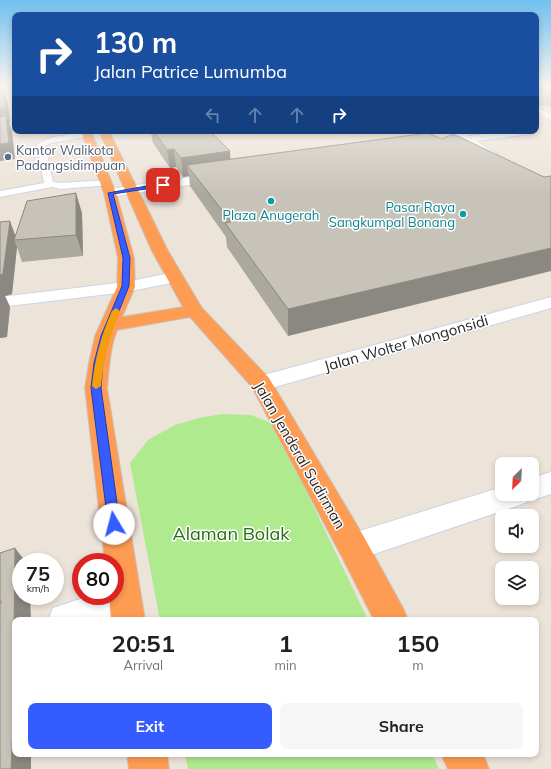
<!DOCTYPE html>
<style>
:root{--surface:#fff;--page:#f6f6f6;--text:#202124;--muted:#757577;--accent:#355cff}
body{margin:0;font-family:Mulish,sans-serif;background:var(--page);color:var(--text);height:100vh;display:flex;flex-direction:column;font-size:15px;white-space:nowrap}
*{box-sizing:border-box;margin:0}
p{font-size:13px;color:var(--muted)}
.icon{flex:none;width:22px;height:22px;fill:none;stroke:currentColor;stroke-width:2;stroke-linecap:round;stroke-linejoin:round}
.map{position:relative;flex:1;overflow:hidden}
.side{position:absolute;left:12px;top:617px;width:527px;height:140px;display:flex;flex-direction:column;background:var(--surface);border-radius:8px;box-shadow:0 2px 6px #0003}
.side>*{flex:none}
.guide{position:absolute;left:12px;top:12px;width:527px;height:122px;border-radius:8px;box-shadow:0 2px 6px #0003;background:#1a4fa0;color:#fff;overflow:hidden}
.needle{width:26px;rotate:204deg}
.controls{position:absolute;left:495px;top:457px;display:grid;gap:8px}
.controls a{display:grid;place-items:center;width:44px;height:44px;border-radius:8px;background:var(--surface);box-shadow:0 2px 6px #0003;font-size:20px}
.speed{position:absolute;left:12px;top:553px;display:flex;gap:8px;font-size:20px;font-weight:700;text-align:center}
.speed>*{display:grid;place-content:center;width:52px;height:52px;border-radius:50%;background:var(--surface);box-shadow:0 2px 6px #0003;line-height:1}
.speed small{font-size:10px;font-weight:400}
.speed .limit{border:6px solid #d22;background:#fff;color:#111}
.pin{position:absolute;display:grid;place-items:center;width:34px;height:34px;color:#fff;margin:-17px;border-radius:8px;box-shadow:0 2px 6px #0006}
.me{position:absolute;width:44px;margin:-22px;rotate:352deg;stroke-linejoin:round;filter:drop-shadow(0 0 3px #0008)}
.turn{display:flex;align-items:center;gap:14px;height:84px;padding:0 16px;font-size:18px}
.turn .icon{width:52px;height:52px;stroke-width:2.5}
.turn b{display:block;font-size:28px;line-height:34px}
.lanes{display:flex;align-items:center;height:38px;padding:0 16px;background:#0003;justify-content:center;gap:20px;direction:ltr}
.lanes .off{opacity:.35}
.eta{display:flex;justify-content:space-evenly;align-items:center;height:68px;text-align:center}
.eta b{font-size:24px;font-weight:700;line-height:28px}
.action{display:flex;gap:8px;margin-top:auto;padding:8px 16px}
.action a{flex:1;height:46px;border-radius:8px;background:var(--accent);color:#fff;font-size:16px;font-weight:700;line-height:46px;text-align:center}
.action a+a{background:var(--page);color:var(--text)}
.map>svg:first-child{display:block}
.education{fill:#f1e3c7}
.green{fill:#afea8f}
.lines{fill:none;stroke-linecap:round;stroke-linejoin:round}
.lane-casing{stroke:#ced3e4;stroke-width:2}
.street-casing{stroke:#ced3e4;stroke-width:2}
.secondary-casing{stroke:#ced3e4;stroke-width:2}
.highway-casing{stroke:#c7c7c7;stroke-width:2}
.lane{fill:#fff;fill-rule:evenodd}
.street{fill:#fff;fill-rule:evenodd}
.secondary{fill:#fff;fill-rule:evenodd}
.highway{fill:#ff9c53;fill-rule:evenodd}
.wall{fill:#aba89e}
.shaded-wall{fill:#8b8881}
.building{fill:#c7c3b8;stroke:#8b8881}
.route{fill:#355cff;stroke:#223ca6}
.slow{fill:#f59e0b}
.service-dot{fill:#5c6f8a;stroke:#fff;stroke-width:1.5}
.culture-dot{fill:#0f9aa8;stroke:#fff;stroke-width:1.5}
.labels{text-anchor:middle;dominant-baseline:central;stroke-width:3;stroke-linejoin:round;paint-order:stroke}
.far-service-label{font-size:13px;fill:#4e5e75;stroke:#fff;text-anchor:start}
.far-culture-label{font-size:13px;fill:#0d838f;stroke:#fff;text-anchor:end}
.street-label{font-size:15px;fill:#292929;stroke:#fff}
.near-park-label{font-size:18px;fill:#266e12;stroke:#fff}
</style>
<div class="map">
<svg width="551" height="769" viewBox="0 0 551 769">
<rect width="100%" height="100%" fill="#ede4d9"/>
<polygon class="education" points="0,85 15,85 15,106 5,107 0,94"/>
<g class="green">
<polygon points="222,414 251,415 274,424 368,620 160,620 130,463 148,440 175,425 199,418"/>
<polygon points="185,754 432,754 439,769 188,769"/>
</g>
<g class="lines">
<defs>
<path id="lane" d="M87,132L91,134L90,136L51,143L45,146L53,182L60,183L107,180L112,183L110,185L60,189L52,187L0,197V191L44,183L37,145C47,136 73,134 87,132Z"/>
<g id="street">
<polygon points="449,131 461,131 551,189 551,199 546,198"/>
<polygon points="175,272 181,273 183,277 181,281 126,292 0,307 0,297 126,282"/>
<polygon points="551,297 551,308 261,391 253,388 250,383 253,378"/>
<polygon points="551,472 551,494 532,500 528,499 527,502 517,506 353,561 342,557 338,547 342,537 353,533 502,487 502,494 532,494 532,478"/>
<polygon points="126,585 137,590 142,601 137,612 117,620 48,620 53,608 89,596 115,596 115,588"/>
</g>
<g id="secondary">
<polygon points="536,107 551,114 551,120 536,113"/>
<polygon points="15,123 15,129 0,131 0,125"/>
<polygon points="507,131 534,131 529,134 434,147 429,144 434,141"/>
<polygon points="218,173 222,174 224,177 222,180 110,197 105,196 104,193 105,190 110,189"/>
</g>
<g id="highway">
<path d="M81,131H91L116,193L134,258L135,287L122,317L183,307L152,251L99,131H109L168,251L202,308L269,378L364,537L403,608L408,620H374L342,557L252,387L190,317L117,330C110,348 109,369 107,388L145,620H111L109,596H115V562H105L85,388L89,363L95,336L117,287L118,258L104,193Z"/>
<polygon points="127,754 167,754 169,769 129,769"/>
<polygon points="441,754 483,754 489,769 448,769"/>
</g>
</defs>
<use href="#lane" class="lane-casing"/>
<use href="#street" class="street-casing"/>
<use href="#secondary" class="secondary-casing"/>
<use href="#highway" class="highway-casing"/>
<use href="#lane" class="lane"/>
<use href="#street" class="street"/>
<use href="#secondary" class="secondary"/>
<use href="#highway" class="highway"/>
</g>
<g class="wall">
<polygon points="536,85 551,85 551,107 548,106 536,106"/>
<polygon points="150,131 210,131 230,151 230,159 428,133 288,336 227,247 226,237 190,186 189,176 183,177 176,167 170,168 153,143 151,133"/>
<polygon points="82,213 83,256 22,262 17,247 12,294 5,296 10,307 7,337 0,338 0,222 15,235"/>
</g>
<g class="shaded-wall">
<polygon points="3,90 8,104 10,122 9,122 12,131 15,159 0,161 0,108"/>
<polygon points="174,149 176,167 170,168 167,150"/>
<polygon points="230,151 231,170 187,165 189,176 183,177 181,158"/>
<polygon points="76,193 82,213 83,256 76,235"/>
<polygon points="10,221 17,240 14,240 17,247 12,294 5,296 10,307 7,337 0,338 0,275"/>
<polygon points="551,248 551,271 288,336 288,309"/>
<polygon points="15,548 26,562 21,562 21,596 30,596 31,620 15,620 15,630 0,623 0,602 14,616"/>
<polygon points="15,686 15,754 31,754 31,769 11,769"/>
</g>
<g class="building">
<polygon points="536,85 551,85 551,97 536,98"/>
<polygon points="0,90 3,90 5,107 0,108"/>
<polygon points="6,116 9,143 0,144 0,117"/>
<polygon points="154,131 210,131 230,151 181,158 174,149 167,150"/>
<polygon points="428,133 442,139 453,134 544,177 551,176 551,248 288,309 225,223 231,222 187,165"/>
<polygon points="76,193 76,235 14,240 27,201"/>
<polygon points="10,221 3,274 0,275 0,222"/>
<polygon points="15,548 14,629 15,629 15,686 11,769 0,769 0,604 2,602 0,601 0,553"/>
</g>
<linearGradient id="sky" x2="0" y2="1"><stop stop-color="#71c0f0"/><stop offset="0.44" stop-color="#f7f3ee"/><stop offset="1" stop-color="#f7f3ee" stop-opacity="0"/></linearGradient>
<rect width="551" height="193" fill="url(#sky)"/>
<polygon class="route" points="163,183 165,184 165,186 113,194 130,258 129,286 109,336 103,363 101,388 120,524 118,527 114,529 110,527 108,524 91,388 94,363 101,336 122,286 123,258 108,193"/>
<path class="slow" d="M116,308L120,311C109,336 104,358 101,386L96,389L92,386C95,358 101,336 112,311Z"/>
<circle class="service-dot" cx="8" cy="157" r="4"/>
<g class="culture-dot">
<circle cx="271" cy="201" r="4"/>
<circle cx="463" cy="214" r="4"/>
</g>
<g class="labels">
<g class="far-service-label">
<text x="16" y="150">Kantor Walikota<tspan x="16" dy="15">Padangsidimpuan</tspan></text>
</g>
<g class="far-culture-label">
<text x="455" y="207">Pasar Raya<tspan x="455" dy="15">Sangkumpal Bonang</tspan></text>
<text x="271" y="215" text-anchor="middle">Plaza Anugerah</text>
</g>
<g class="street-label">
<text transform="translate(406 343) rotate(-16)">Jalan Wolter Mongonsidi</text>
<text transform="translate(300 455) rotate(60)">Jalan Jenderal Sudirman</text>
</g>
<g class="near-park-label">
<text x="231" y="533">Alaman Bolak</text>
</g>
</g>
</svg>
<div class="controls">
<a><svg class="needle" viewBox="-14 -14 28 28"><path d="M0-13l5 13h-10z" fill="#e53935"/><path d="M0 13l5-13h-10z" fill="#757577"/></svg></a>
<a><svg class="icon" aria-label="sound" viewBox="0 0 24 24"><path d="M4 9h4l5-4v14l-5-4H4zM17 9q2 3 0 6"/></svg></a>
<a><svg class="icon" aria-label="layers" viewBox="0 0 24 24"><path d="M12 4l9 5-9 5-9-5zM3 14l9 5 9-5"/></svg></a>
</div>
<div class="speed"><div>75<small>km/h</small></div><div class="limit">80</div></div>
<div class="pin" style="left:163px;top:185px;background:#d93025"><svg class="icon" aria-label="arrive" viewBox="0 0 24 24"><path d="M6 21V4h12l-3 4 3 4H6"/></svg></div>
<svg class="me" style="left:114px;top:524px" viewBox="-20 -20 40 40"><circle r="19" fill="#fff"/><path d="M0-13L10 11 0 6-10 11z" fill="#355cff"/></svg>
<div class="guide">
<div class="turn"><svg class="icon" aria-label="right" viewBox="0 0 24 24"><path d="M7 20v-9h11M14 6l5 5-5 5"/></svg><div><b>130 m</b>Jalan Patrice Lumumba</div></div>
<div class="lanes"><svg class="icon off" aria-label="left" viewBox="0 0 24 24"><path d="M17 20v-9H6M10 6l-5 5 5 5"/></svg><svg class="icon off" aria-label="ahead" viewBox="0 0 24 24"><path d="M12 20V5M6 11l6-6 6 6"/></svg><svg class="icon off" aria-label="ahead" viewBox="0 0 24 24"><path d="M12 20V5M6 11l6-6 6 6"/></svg><svg class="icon" aria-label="right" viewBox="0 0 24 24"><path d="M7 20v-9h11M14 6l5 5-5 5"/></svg></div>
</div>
<section class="side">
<div class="eta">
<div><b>20:51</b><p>Arrival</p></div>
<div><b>1</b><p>min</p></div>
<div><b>150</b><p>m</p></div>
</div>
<div class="action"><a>Exit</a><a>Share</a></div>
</section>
</div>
